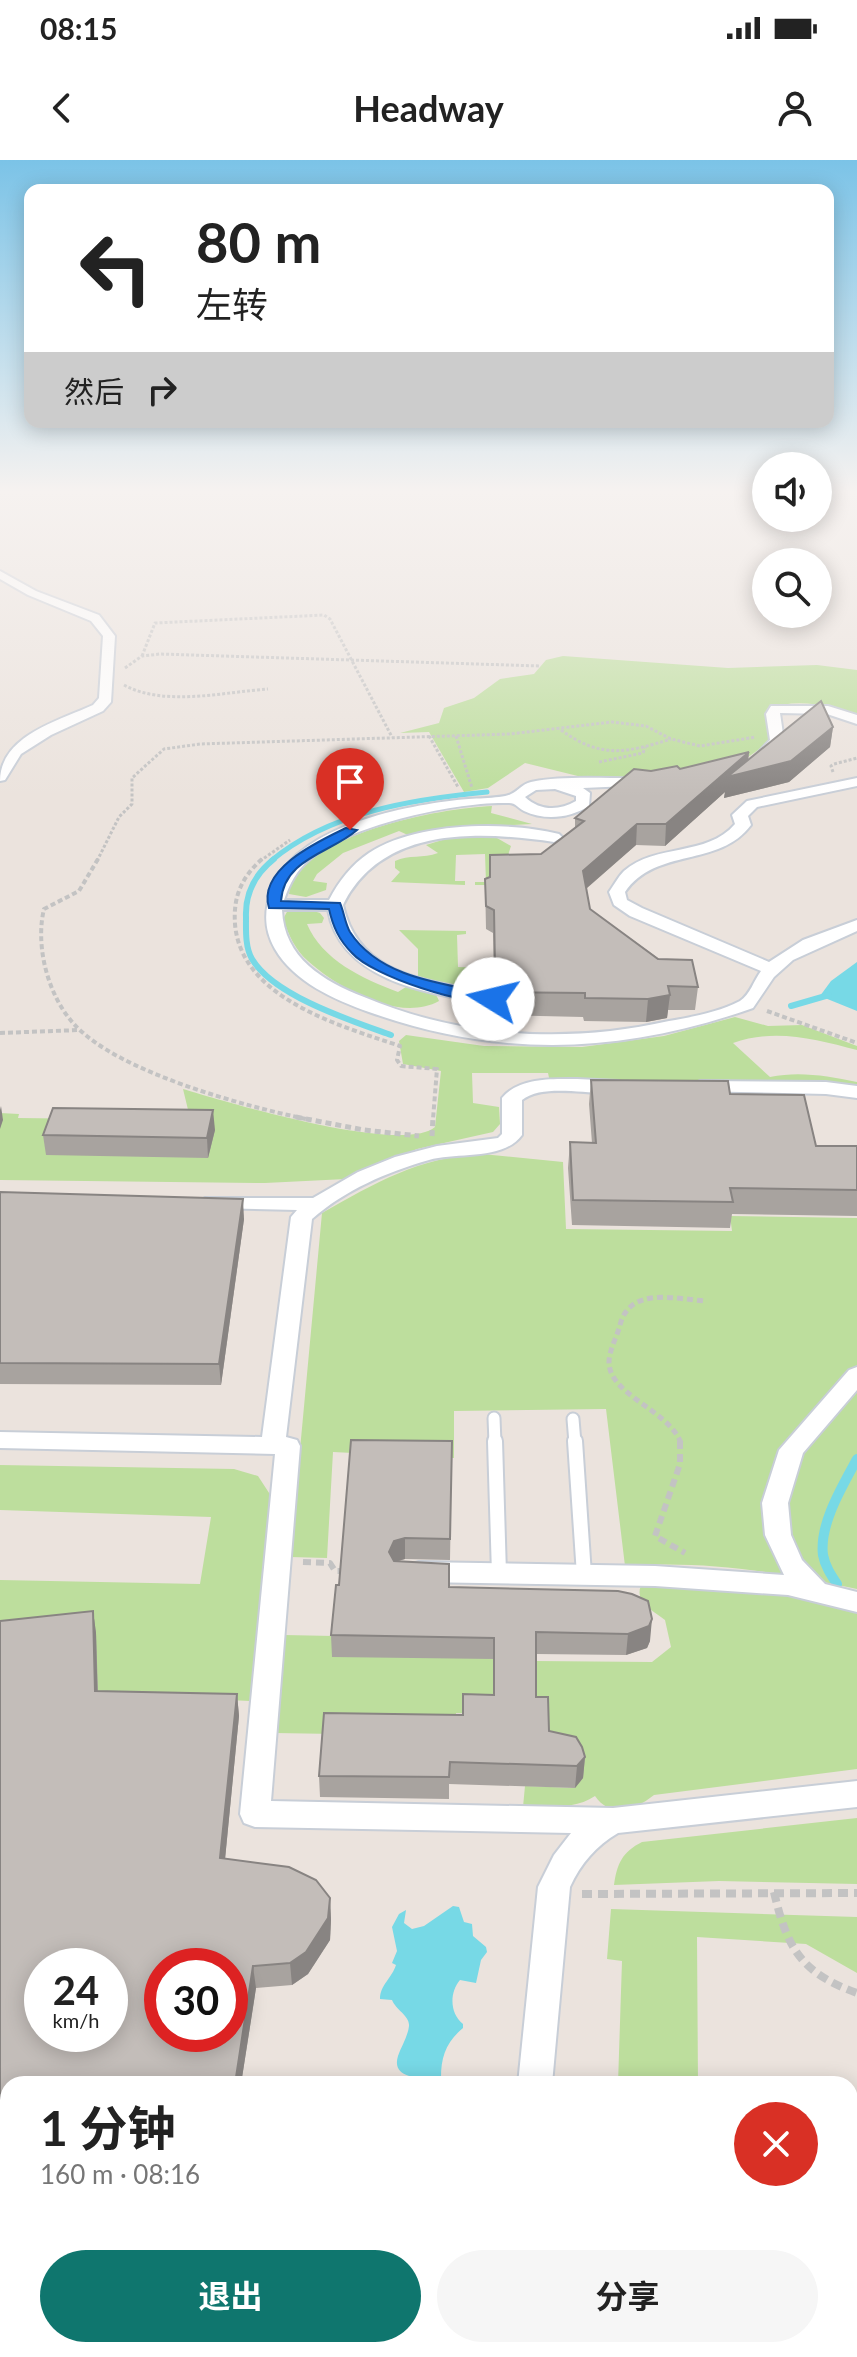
<!DOCTYPE html>
<html lang="zh">
<meta charset="utf-8">
<style>
:root{--surface:#fff;--page:#f6f6f6;--text:#222;--muted:#767676;--accent:#0f766e}
body{margin:0;font-family:Lato,"Noto Sans SC",sans-serif;background:var(--page);color:var(--text);height:100vh;display:flex;flex-direction:column;font-size:30px;white-space:nowrap}
*{box-sizing:border-box;margin:0}
p{font-size:26px;color:var(--muted)}
.icon{flex:none;width:44px;height:44px;fill:none;stroke:currentColor;stroke-width:2;stroke-linecap:round;stroke-linejoin:round}
.map{position:relative;flex:1;overflow:hidden}
.panel{position:absolute;left:0px;top:1916px;width:858px;height:282px;display:flex;flex-direction:column;background:var(--surface);border-radius:24px 24px 0 0;box-shadow:0 4px 20px #0003}
.panel>*{flex:none}
.hud{position:absolute;left:24px;top:24px;width:810px;height:244px;border-radius:16px;box-shadow:0 4px 20px #0003;background:#fff;color:var(--text);overflow:hidden}
.fabs{position:absolute;left:752px;top:292px;display:grid;gap:16px}
.fabs a{display:grid;place-items:center;width:80px;height:80px;border-radius:50%;background:var(--surface);box-shadow:0 4px 20px #0003;font-size:40px}
.speed{position:absolute;left:24px;top:1788px;display:flex;gap:16px;font-size:40px;font-weight:700;text-align:center}
.speed>*{display:grid;place-content:center;width:104px;height:104px;border-radius:50%;background:var(--surface);box-shadow:0 4px 20px #0003;line-height:1}
.speed small{font-size:20px;font-weight:400}
.speed .limit{border:12px solid #d22;background:#fff;color:#111}
.pin{position:absolute;display:grid;place-items:center;width:68px;height:68px;color:#fff;margin:-82px -34px;border-radius:50% 50% 50% 0;rotate:-45deg;box-shadow:0 0 8px #0007}
.pin .icon{rotate:45deg}
.me{position:absolute;width:88px;margin:-44px;rotate:279deg;stroke-linejoin:round;filter:drop-shadow(0 0 6px #0008)}
.turn{display:flex;align-items:center;gap:28px;height:168px;padding:0 40px;font-size:36px}
.turn .icon{width:104px;height:104px;stroke-width:2.5}
.turn b{display:block;font-size:56px;line-height:68px}
.then{display:flex;align-items:center;height:76px;padding:0 40px;background:#0003;gap:16px;font-size:30px}
.round{display:grid;place-items:center;flex:none;width:84px;height:84px;border-radius:42px;background:var(--page)}
.head{display:flex;align-items:center;justify-content:space-between;height:136px;padding:0 40px}
h1{font-size:48px;font-weight:700;line-height:60px}
.cta{display:flex;gap:16px;margin-top:auto;padding:16px 40px}
.cta a{flex:1;height:92px;border-radius:48px;background:var(--accent);color:#fff;font-size:32px;font-weight:700;line-height:92px;text-align:center}
.cta a+a{background:var(--page);color:var(--text)}
.status{display:flex;justify-content:space-between;align-items:center;height:56px;padding:0 40px;background:var(--surface);direction:ltr}
.status svg{height:22px;fill:currentColor}
header{display:flex;justify-content:space-between;align-items:center;height:104px;padding:0 40px;background:var(--surface);font-size:36px;font-weight:700}
.map>svg:first-child{display:block}
.green{fill:#bdde9d}
.water{fill:#77d9e6}
.lines{fill:none;stroke-linecap:round;stroke-linejoin:round}
.stream-far2{stroke:#77d9e6;stroke-width:5}
.stream-far1{stroke:#77d9e6;stroke-width:6}
.stream{stroke:#77d9e6;stroke-width:10}
.lane-far1-casing{stroke:#c8ced7;stroke-width:15}
.lane-casing{stroke:#c8ced7;stroke-width:18}
.street-casing{stroke:#c8ced7;stroke-width:4}
.path-far4{stroke:#c3c3c3;stroke-width:3;stroke-dasharray:3 2;stroke-linecap:butt}
.path-far3{stroke:#c3c3c3;stroke-width:4;stroke-dasharray:5 3;stroke-linecap:butt}
.path-far2{stroke:#c3c3c3;stroke-width:5;stroke-dasharray:6 4;stroke-linecap:butt}
.path-far1{stroke:#c3c3c3;stroke-width:6;stroke-dasharray:8 5;stroke-linecap:butt}
.path{stroke:#c3c3c3;stroke-width:8;stroke-dasharray:10 6;stroke-linecap:butt}
.lane-far1{stroke:#fff;stroke-width:11}
.lane{stroke:#fff;stroke-width:14}
.street{fill:#fff;fill-rule:evenodd}
.wall{fill:#a8a39f;fill-rule:evenodd}
.shaded-wall{fill:#888482}
.building{fill:#c3bdb9;stroke:#888482;stroke-width:2;fill-rule:evenodd}
.route{fill:#1a73e8;stroke:#114b97;stroke-width:2}
</style>
<div class="status"><b>08:15</b><svg viewBox="0 0 49 12"><path d="M0 12V9h3v3zM5 12V6h3v6zM10 12V3h3v9zM15 12V0h3v12zM26 1h20v11H26zM47 4h2v5h-2z"/></svg></div>
<header><svg class="icon" aria-label="back" viewBox="0 0 24 24"><path d="M15 5l-7 7 7 7"/></svg>Headway<svg class="icon" aria-label="person" viewBox="0 0 24 24"><circle cx="12" cy="8" r="4"/><path d="M4 21q1-7 8-7t8 7"/></svg></header>
<div class="map">
<svg width="857" height="2197" viewBox="0 0 857 2197">
<rect width="100%" height="100%" fill="#ebe3dd"/>
<g class="green">
<path d="M563,496L728,508L817,505L857,510V556C830,544 795,538 767,549L773,574L764,586L741,602L641,619H590L525,603L488,628L464,632L429,572L400,573L439,563L444,548L474,538L500,519L534,514L546,500Z"/>
<path d="M492,646L491,653L532,664L439,669L410,676L399,671L343,693L317,714L313,721L327,723L326,730L306,737L289,734C298,674 441,648 492,646Z"/>
<path d="M478,676L497,678L511,686L508,695L500,698L490,725H475V722H486L485,694L456,695L455,721H465V725L391,722L400,712L395,708V701C409,694 423,699 438,693L426,685L452,677Z"/>
<path d="M307,749L320,753L324,758L322,763L307,764C322,800 363,819 398,832L409,825C420,828 436,829 439,841C399,863 338,828 308,801C295,790 289,775 283,759L288,750Z"/>
<polygon points="399,770 466,771 466,774 457,775 458,807 494,808 494,832 450,826 418,816 418,789"/>
<path d="M735,857L768,866L802,865L857,886V890C816,879 774,868 733,883L770,917C800,911 827,916 857,922V928L783,922H550L548,913H472L473,943L499,947L500,964L493,972L417,989L346,1019L265,1023L0,1020V953L19,954L18,958L188,960L190,958L183,929C226,942 402,995 435,967L441,911L403,904L399,881L406,875L484,886L582,887L664,876Z"/>
<path d="M482,994L563,1002L566,1069L732,1071L730,1056L857,1058V1429C780,1412 704,1400 625,1406L606,1249L454,1251V1298L333,1292L327,1398L290,1397L322,1053C375,1023 419,997 482,994Z"/>
<polygon points="0,1305 234,1309 258,1316 273,1339 250,1541 98,1534 0,1483 0,1420 200,1424 211,1357 0,1350"/>
<path d="M644,1421C717,1426 788,1429 857,1452V1609L654,1635C635,1650 611,1659 595,1636C575,1650 547,1646 523,1647L525,1626L575,1628L535,1558V1501L652,1502L671,1487L665,1460C652,1450 630,1439 644,1421Z"/>
<polygon points="284,1475 334,1476 494,1499 493,1554 456,1553 457,1576 275,1573"/>
<path d="M857,1658V1724L719,1721L614,1725C617,1704 622,1692 642,1682Z"/>
<polygon points="611,1749 857,1757 857,1813 806,1784 697,1777 698,1924 618,1924 622,1801 607,1799"/>
<rect x="609" y="2190" width="90" height="7"/>
</g>
<g class="water">
<polygon points="857,802 857,851 820,836 831,821"/>
<path d="M453,1746L459,1747L464,1762L472,1764L473,1776L486,1787L487,1792L481,1800L476,1823L460,1820C449,1833 450,1854 463,1864V1868C446,1882 441,1897 441,1918C427,1918 390,1921 398,1896C401,1887 408,1876 409,1866C410,1856 396,1850 392,1840L380,1839C380,1825 392,1818 396,1805L392,1803L397,1791L392,1767L399,1754L406,1750L404,1763L412,1769L424,1766Z"/>
</g>
<g class="lines">
<path class="stream-far2" d="M271,701C329,652 414,639 487,632"/>
<g class="stream-far1">
<path d="M274,699C255,714 245,732 246,757C246,770 245,787 252,799C274,836 352,861 391,875"/>
<polyline points="791,846 829,835"/>
</g>
<path class="stream" d="M837,1424C831,1415 825,1406 823,1395C819,1364 843,1325 857,1299"/>
<defs>
<g id="lane-far1">
<polyline points="494,1258 495,1283"/>
<polyline points="573,1259 575,1283"/>
</g>
<g id="lane">
<polyline points="495,1281 499,1414"/>
<polyline points="575,1281 584,1415"/>
</g>
<g id="street">
<path d="M0,411L36,431L99,455L115,476L111,542L103,551L51,575L21,594L5,620L0,621C0,576 58,561 93,545L99,538L103,476L91,461L28,435L0,419Z"/>
<polygon points="771,546 828,546 857,555 857,564 827,554 780,553 784,581 761,601 754,597 770,580 766,554"/>
<path d="M646,618L653,622L651,625L583,628L590,633L589,646C570,658 545,661 524,651C518,648 516,643 509,643C458,641 348,665 310,699C296,711 290,723 284,740H329C339,721 351,705 369,693C416,662 507,661 559,674L562,677L554,682C478,671 382,666 343,745C360,822 437,820 499,835L502,839L499,843L493,844C432,834 341,823 328,750H282C284,798 323,821 364,837C461,878 567,884 669,861C692,857 719,852 740,841C750,835 754,820 761,811L630,756L614,745L609,732C614,725 618,717 624,711C656,683 707,697 735,664L732,655L747,641L857,618V626L757,647L748,656L751,665C719,708 656,687 625,732L627,740L642,748L769,802L803,780L857,760V771L793,800L774,817L753,848C622,894 501,899 369,852C335,840 294,822 275,789C264,770 264,751 271,732C292,668 398,647 457,640C469,638 502,639 511,634C518,631 522,624 531,622C563,615 612,619 646,618ZM555,629L576,636V641C559,651 540,651 525,637L536,630Z"/>
<path d="M577,919L618,921L628,927C612,943 549,919 522,940V975C503,1001 457,992 429,1000C387,1012 345,1030 312,1059L286,1277L297,1280L300,1286L271,1641L613,1648L857,1621V1647L618,1673C596,1686 581,1703 570,1727L552,1924H518L538,1727L554,1695L571,1673L255,1667L244,1663L240,1654L275,1294L0,1288V1272L262,1277L291,1057L297,1050L212,1048L205,1046L201,1042L205,1038H313L358,1012L395,997L437,986L498,978L502,974V938C519,917 553,919 577,919Z"/>
<polygon points="700,921 826,922 857,926 857,938 826,934 693,931 690,927"/>
<polygon points="857,1207 857,1230 803,1293 788,1343 791,1375 802,1400 825,1424 857,1432 857,1452 788,1435 655,1426 419,1422 409,1419 406,1412 409,1405 419,1402 655,1406 784,1415 765,1375 762,1343 779,1290 849,1210"/>
<polygon points="491,2190 529,2190 529,2197 489,2197"/>
</g>
</defs>
<use href="#lane-far1" class="lane-far1-casing"/>
<use href="#lane" class="lane-casing"/>
<use href="#street" class="street-casing"/>
<g class="path-far4">
<polyline points="142,496 155,463 324,455 330,459 392,577"/>
<polyline points="125,508 142,496 160,494 540,506"/>
<path d="M124,525C164,547 224,532 268,529"/>
<path d="M561,570C601,599 626,593 671,579"/>
<polyline points="429,576 458,627"/>
<polyline points="456,576 472,628"/>
<polyline points="599,602 643,593 645,587"/>
<polyline points="833,612 831,606 834,604 857,598"/>
<polyline points="97,701 119,657 132,644 132,618 164,589 200,584 510,574 612,562 646,566 671,579 700,586 756,577"/>
<polyline points="260,701 290,680"/>
</g>
<g class="path-far3">
<path d="M98,699L79,731L44,749C35,786 48,836 74,864C117,912 244,946 306,959"/>
<path d="M262,699C242,717 233,736 235,764C241,839 341,866 400,886L397,900L401,906L437,909L433,959"/>
<polyline points="767,851 857,883"/>
<polyline points="0,873 79,870"/>
</g>
<g class="path-far2">
<polyline points="296,957 364,970 419,976"/>
<polyline points="432,976 433,957"/>
<path d="M681,1283C668,1249 608,1235 609,1201C610,1188 617,1177 620,1165C630,1126 675,1139 706,1141"/>
</g>
<g class="path-far1">
<polyline points="680,1281 680,1304 655,1376 685,1393"/>
<polyline points="303,1402 330,1403 335,1411 347,1411"/>
</g>
<g class="path">
<path d="M774,1732C787,1788 801,1813 857,1833"/>
<polyline points="582,1734 857,1733"/>
</g>
<use href="#lane-far1" class="lane-far1"/>
<use href="#lane" class="lane"/>
<use href="#street" class="street"/>
</g>
<g class="wall">
<polygon points="833,567 830,587 789,622 724,638 725,632 665,686 636,685 586,729 590,749 698,827 695,850 668,850 667,858 646,862 584,861 583,857 495,855 493,773 486,769 485,719 541,694 575,668 575,658 651,611 680,609 749,592 748,600"/>
<polygon points="591,920 730,934 816,986 857,986 857,1056 732,1054 730,1068 572,1065 568,1008 570,982 592,983 589,944"/>
<polygon points="215,970 208,998 46,995 43,975"/>
<polygon points="0,1032 244,1059 221,1225 0,1224"/>
<polygon points="452,1281 450,1400 405,1399 398,1401 449,1427 618,1431 650,1481 647,1488 626,1495 536,1494 536,1537 549,1571 585,1597 583,1618 575,1628 449,1624 449,1639 320,1637 319,1616 463,1555 493,1535 494,1499 332,1497 331,1475 339,1425"/>
<path d="M93,1451L96,1473L98,1531L237,1534L239,1556L225,1699L289,1707L316,1720L330,1738L331,1760L330,1780L308,1814L292,1825L256,1828L241,1924H8V2190H417L414,2197H0V1461ZM42,1806H110V1874H42ZM162,1806H230V1874H162Z"/>
</g>
<g class="shaded-wall">
<polygon points="833,567 830,587 789,622 724,638 725,632 665,686 666,664 749,592 747,612"/>
<polygon points="637,664 636,685 581,733 583,711"/>
<polygon points="670,835 667,858 646,862 648,839"/>
<polygon points="1,946 3,960 0,969 0,950"/>
<polygon points="213,950 215,970 208,998 207,978"/>
<polygon points="243,1039 244,1059 221,1225 219,1204"/>
<polygon points="405,1378 405,1399 394,1402 389,1392 394,1381"/>
<polygon points="93,1451 96,1473 98,1553 95,1531"/>
<polygon points="652,1459 650,1481 647,1488 626,1495 628,1474"/>
<polygon points="237,1534 239,1556 223,1720 220,1698"/>
<polygon points="585,1597 583,1618 575,1628 577,1606"/>
<polygon points="330,1738 331,1760 330,1780 308,1814 292,1825 290,1803"/>
<polygon points="253,1806 256,1828 241,1924 235,1924"/>
<polygon points="403,2190 417,2190 414,2197 397,2197"/>
</g>
<g class="building">
<polygon points="821,541 833,567 791,601 727,617"/>
<polygon points="749,592 666,664 637,664 583,711 590,749 658,799 692,800 698,827 668,826 670,835 648,839 585,838 585,833 495,832 495,823 502,821 506,816 502,810 495,808 494,750 486,746 485,719 490,717 490,695 541,694 584,661 575,658 634,609 651,611 677,606 680,609"/>
<polygon points="591,920 728,921 730,934 804,935 816,986 857,986 857,1030 730,1028 733,1042 573,1040 570,982 596,983"/>
<polygon points="53,948 213,950 207,978 43,975"/>
<polygon points="0,1032 243,1039 219,1204 0,1203"/>
<polygon points="351,1280 452,1281 450,1379 405,1378 394,1381 389,1392 394,1401 449,1404 449,1427 618,1431 632,1434 648,1441 652,1459 649,1466 628,1474 536,1472 536,1537 548,1537 549,1571 576,1577 582,1587 585,1597 577,1606 450,1602 449,1617 319,1616 324,1553 463,1555 463,1534 494,1535 494,1478 331,1475 336,1425 339,1425"/>
<path d="M93,1451L95,1531L237,1534L220,1698L289,1707L316,1720L330,1738L328,1758L306,1792L290,1803L253,1806L235,1924H8V2190H403L397,2197H0V1461ZM42,1806H110V1874H42ZM162,1806H230V1874H162Z"/>
</g>
<linearGradient id="sky" x2="0" y2="1"><stop stop-color="#7bc3e7"/><stop offset="0.52" stop-color="#f6f2f0"/><stop offset="1" stop-color="#f6f2f0" stop-opacity="0"/></linearGradient>
<rect width="857" height="637" fill="url(#sky)"/>
<path class="route" d="M346,668L357,670C331,693 284,698 281,741L340,743C344,752 345,763 350,772C381,820 448,824 498,835V842C468,847 372,816 352,793C339,780 333,767 329,749L269,748C257,709 319,681 346,668Z"/>
</svg>
<div class="fabs">
<a><svg class="icon" aria-label="sound" viewBox="0 0 24 24"><path d="M4 9h4l5-4v14l-5-4H4zM17 9q2 3 0 6"/></svg></a>
<a><svg class="icon" aria-label="search" viewBox="0 0 24 24"><circle cx="10" cy="10" r="6"/><path d="M15 15l6 6"/></svg></a>
</div>
<div class="speed"><div>24<small>km/h</small></div><div class="limit">30</div></div>
<div class="pin" style="left:350px;top:670px;background:#d93025"><svg class="icon" aria-label="arrive" viewBox="0 0 24 24"><path d="M6 21V4h12l-3 4 3 4H6"/></svg></div>
<svg class="me" style="left:493px;top:839px" viewBox="-20 -20 40 40"><circle r="19" fill="#fff"/><path d="M0-13L10 11 0 6-10 11z" fill="#1a73e8"/></svg>
<div class="hud">
<div class="turn"><svg class="icon" aria-label="left" viewBox="0 0 24 24"><path d="M17 20v-9H6M10 6l-5 5 5 5"/></svg><div><b>80 m</b>左转</div></div>
<div class="then">然后<svg class="icon" aria-label="right" viewBox="0 0 24 24"><path d="M7 20v-9h11M14 6l5 5-5 5"/></svg></div>
</div>
<section class="panel">
<div class="head"><div><h1>1 分钟</h1><p>160 m · 08:16</p></div><a class="round" style="background:#d93025;color:#fff"><svg class="icon" aria-label="close" viewBox="0 0 24 24"><path d="M6 6l12 12M18 6L6 18"/></svg></a></div>
<div class="cta"><a>退出</a><a>分享</a></div>
</section>
</div>
